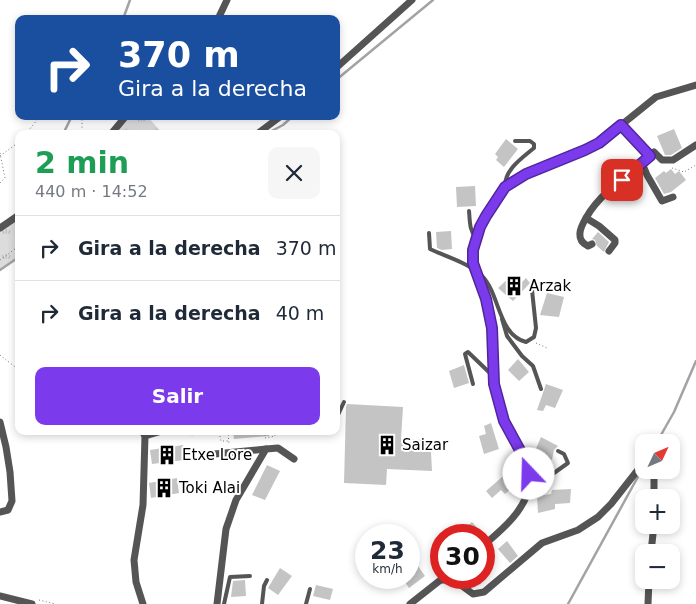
<!DOCTYPE html>
<html lang="es">
<meta charset="utf-8">
<style>
:root{--surface:#fff;--page:#f6f6f7;--text:#1f2937;--muted:#747a83;--line:#e0e1e3;--accent:#7c3aed}
body{margin:0;font-family:"DejaVu Sans",sans-serif;background:var(--page);color:var(--text);height:100vh;display:flex;flex-direction:column;font-size:19px;white-space:nowrap}
*{box-sizing:border-box;margin:0}
p{font-size:16px;color:var(--muted)}
.icon{flex:none;width:28px;height:28px;fill:none;stroke:currentColor;stroke-width:2;stroke-linecap:round;stroke-linejoin:round}
.map{position:relative;flex:1;overflow:hidden}
.sheet{position:absolute;left:15px;top:130px;width:325px;height:305px;display:flex;flex-direction:column;background:var(--surface);border-radius:10px;box-shadow:0 2px 8px #0003}
.sheet>*{flex:none}
.guide{position:absolute;left:15px;top:15px;width:325px;height:105px;border-radius:10px;box-shadow:0 2px 8px #0003;background:#1a4fa0;color:#fff;overflow:hidden}
.needle{width:32px;rotate:46deg}
.controls{position:absolute;left:635px;top:434px;display:grid;gap:10px}
.controls a{display:grid;place-items:center;width:45px;height:45px;border-radius:10px;background:var(--surface);box-shadow:0 2px 8px #0003;font-size:25px}
.speed{position:absolute;left:355px;top:524px;display:flex;gap:10px;font-size:25px;font-weight:700;text-align:center}
.speed>*{display:grid;place-content:center;width:65px;height:65px;border-radius:50%;background:var(--surface);box-shadow:0 2px 8px #0003;line-height:1}
.speed small{font-size:12px;font-weight:400}
.speed .limit{border:8px solid #d22;background:#fff;color:#111}
.pin{position:absolute;display:grid;place-items:center;width:42px;height:42px;color:#fff;margin:-21px;border-radius:10px;box-shadow:0 2px 8px #0006}
.me{position:absolute;width:55px;margin:-28px;rotate:339deg;stroke-linejoin:round;filter:drop-shadow(0 0 4px #0008)}
.turn{display:flex;align-items:center;gap:18px;height:105px;padding:0 20px;font-size:22px}
.turn .icon{width:65px;height:65px;stroke-width:2.5}
.turn b{display:block;font-size:35px;line-height:42px}
.round{display:grid;place-items:center;flex:none;width:52px;height:52px;border-radius:10px;background:var(--page)}
.head{display:flex;align-items:center;justify-content:space-between;height:85px;padding:0 20px}
h1{font-size:30px;font-weight:600;line-height:38px;color:#1e9e55}
.button{display:flex;gap:10px;margin-top:auto;padding:10px 20px}
.button a{flex:1;height:58px;border-radius:10px;background:var(--accent);color:#fff;font-size:20px;font-weight:600;line-height:58px;text-align:center}
ul{padding:0;list-style:none}
li{display:flex;align-items:center;gap:15px;height:65px;padding:0 20px;border-top:1px solid var(--line)}
li div{flex:1}
li b{display:block;font-size:19px}
li em{font-style:normal}
.map>svg:first-child{display:block}
.park{fill:url(#park-tufts)}
.lines{fill:none;stroke-linecap:round;stroke-linejoin:round}
.stream{stroke:#a3a3a3;stroke-width:2.5}
.building{fill:#c4c4c4}
.path{stroke:#777;stroke-width:1;stroke-dasharray:1 2.5;stroke-linecap:butt}
.service{stroke:#555;stroke-width:4}
.minor{stroke:#555;stroke-width:7}
.route-casing{stroke:#51269a;stroke-width:12}
.route{stroke:#7c3aed;stroke-width:9}
.labels{text-anchor:middle;dominant-baseline:central;stroke-width:4;stroke-linejoin:round;paint-order:stroke}
.poi-label{font-size:15px;fill:#000;stroke:#fff;text-anchor:start}
</style>
<div class="map">
<svg width="696" height="604" viewBox="0 0 696 604">
<defs>
<pattern id="park-tufts" width="24" height="20" patternUnits="userSpaceOnUse" patternTransform="scale(1.25)"><rect width="24" height="20" fill="#dcdcdc"/><path d="M3 7l-1-3M5 7V3M7 7l1-3M15 17l-1-3M17 17v-4M19 17l1-3" fill="none" stroke="#bbb"/></pattern>
</defs>
<rect width="100%" height="100%" fill="#fff"/>
<g class="park">
<polygon points="126,116 147,116 163,134 111,134"/>
<polygon points="19,215 19,257 0,270 0,228"/>
</g>
<g class="lines">
<g class="stream">
<polyline points="123,19 130,0"/>
<polyline points="336,80 433,0"/>
<polyline points="63,134 72,116"/>
<polyline points="266,134 283,125 293,116"/>
<polyline points="0,270 19,257"/>
<polyline points="657,442 674,412 696,361"/>
<polyline points="568,604 640,473"/>
</g>
</g>
<g class="building">
<polygon points="674,129 682,148 671,155 665,155 657,136"/>
<polygon points="506,139 518,149 504,167 496,160 498,157 495,154"/>
<polygon points="671,169 675,174 679,171 686,180 671,192 664,194 655,178 664,171 666,173"/>
<polygon points="475,186 476,206 457,207 456,187"/>
<polygon points="451,231 452,249 442,250 437,248 436,232"/>
<polygon points="598,232 609,242 604,252 597,246 595,240 592,239"/>
<polygon points="512,275 520,284 526,278 530,283 513,301 498,288"/>
<polygon points="547,293 564,297 559,317 540,315"/>
<polygon points="518,359 529,372 519,381 508,370"/>
<polygon points="464,365 469,383 454,388 449,371"/>
<polygon points="546,384 563,390 555,408 546,405 543,411 537,410"/>
<polygon points="347,404 403,407 401,439 427,440 431,452 432,471 387,469 386,485 344,483 346,407"/>
<polygon points="491,423 499,449 484,454 479,436 486,434 484,426"/>
<polygon points="233,431 269,431 269,436 234,439"/>
<polygon points="541,437 558,446 554,450 552,460 534,453"/>
<polygon points="183,445 184,460 152,464 150,450"/>
<polygon points="267,465 280,471 265,500 252,495"/>
<polygon points="511,469 517,476 511,481 515,486 505,494 501,490 492,498 486,491"/>
<polygon points="177,478 179,493 151,498 149,483"/>
<polygon points="571,489 570,503 555,504 555,509 538,513 537,496 551,494 552,490"/>
<polygon points="472,522 481,532 477,535 457,535"/>
<polygon points="507,541 518,556 510,563 498,549"/>
<polygon points="418,566 425,576 409,588 402,578 409,578 409,573"/>
<polygon points="280,568 292,576 278,595 268,588"/>
<polygon points="245,580 246,596 231,597 233,581"/>
<polygon points="316,585 333,589 330,600 313,596"/>
</g>
<g class="lines">
<g class="path">
<polyline points="82,116 82,134"/>
<polyline points="26,134 40,116"/>
<polyline points="0,153 5,178 0,183"/>
<polyline points="0,156 19,142"/>
<polyline points="672,168 684,172 696,165"/>
<polyline points="0,260 19,246"/>
<polyline points="536,343 547,348"/>
<polyline points="0,355 19,370"/>
<polyline points="188,431 189,435 219,432 221,441 229,441"/>
<polyline points="222,431 226,431"/>
<polyline points="228,431 229,445"/>
<polyline points="265,431 265,438 275,436 275,431"/>
<polyline points="39,600 55,604"/>
</g>
<g class="service">
<path d="M505,187C504,170 522,158 534,148V144L530,141H515"/>
<path d="M469,211C470,220 469,230 476,238"/>
<path d="M429,233L430,249C447,257 469,263 482,276C500,294 498,335 526,342L534,337L536,328L532,290"/>
<polyline points="502,319 507,336 522,356 533,366 541,389"/>
<polyline points="473,384 465,354 468,352 493,376"/>
<polyline points="337,417 344,402"/>
<polyline points="530,481 554,473 568,463 564,454 558,451"/>
<polyline points="224,604 230,577 250,576"/>
<polyline points="262,604 264,586 267,580"/>
<polyline points="306,604 310,589"/>
</g>
<g class="minor">
<polyline points="218,19 227,0"/>
<polyline points="336,68 412,0"/>
<polyline points="111,134 126,116"/>
<polyline points="257,134 281,116"/>
<polyline points="650,157 654,152 662,160 673,160 696,145"/>
<polyline points="642,163 647,175 662,201 673,197"/>
<path d="M586,218C580,228 575,240 588,246L592,244"/>
<polyline points="0,228 19,215"/>
<path d="M609,251L615,243V240L599,226L586,218C599,194 629,174 650,157L621,125"/>
<polyline points="0,422 6,447 10,472 12,501 8,510 0,512"/>
<polyline points="142,431 145,436 143,505 134,560 136,582 143,604"/>
<polyline points="145,436 162,431"/>
<polyline points="204,455 266,449"/>
<polyline points="649,470 654,478 654,498"/>
<path d="M484,545C503,529 527,509 530,482C532,459 510,440 504,419C499,405 494,389 493,375C492,360 493,344 492,329C491,313 485,297 479,281C477,273 472,264 472,256C472,232 496,194 514,181L599,143L656,97L696,85"/>
<polyline points="651,552 654,525"/>
<polyline points="441,580 454,580 473,594 484,592 542,543 578,530 598,517 611,504 637,471 644,468"/>
<polyline points="0,596 32,604"/>
<polyline points="217,604 226,529 236,500 266,449 278,448 294,459"/>
<polyline points="410,604 443,578"/>
<polyline points="648,604 649,580"/>
</g>
</g>
<g class="lines">
<defs>
<polyline id="route" points="529,474 522,454 504,421 494,384 492,328 486,299 473,263 473,250 480,227 486,216 505,187 526,174 585,150 599,143 621,125 650,156 622,180"/>
</defs>
<use href="#route" class="route-casing"/>
<use href="#route" class="route"/>
</g>
<defs>
<symbol id="building-bare" viewBox="-9 -9 18 18"><path d="M-4-6H4V6H1V3H-1V6H-4ZM-2.5-4.3h1.7v1.8h-1.7ZM.8-4.3h1.7v1.8H.8ZM-2.5-1h1.7V.8h-1.7ZM.8-1h1.7V.8H.8Z" fill="#000" stroke="#fff" stroke-width="2.5" paint-order="stroke"/></symbol>
</defs>
<g fill-rule="evenodd">
<use href="#building-bare" x="500" y="272" width="28" height="28"/>
<use href="#building-bare" x="373" y="431" width="28" height="28"/>
<use href="#building-bare" x="153" y="441" width="28" height="28"/>
<use href="#building-bare" x="150" y="474" width="28" height="28"/>
</g>
<g class="labels">
<g class="poi-label">
<text x="529" y="286">Arzak</text>
<text x="402" y="445">Saizar</text>
<text x="182" y="455">Etxe Lore</text>
<text x="179" y="488">Toki Alai</text>
</g>
</g>
</svg>
<div class="controls">
<a><svg class="needle" viewBox="-14 -14 28 28"><path d="M0-13l5 13h-10z" fill="#e53935"/><path d="M0 13l5-13h-10z" fill="#747a83"/></svg></a>
<a>+</a>
<a>−</a>
</div>
<div class="speed"><div>23<small>km/h</small></div><div class="limit">30</div></div>
<div class="pin" style="left:622px;top:180px;background:#d93025"><svg class="icon" aria-label="arrive" viewBox="0 0 24 24"><path d="M6 21V4h12l-3 4 3 4H6"/></svg></div>
<svg class="me" style="left:529px;top:474px" viewBox="-20 -20 40 40"><circle r="19" fill="#fff"/><path d="M0-13L10 11 0 6-10 11z" fill="#7c3aed"/></svg>
<div class="guide">
<div class="turn"><svg class="icon" aria-label="right" viewBox="0 0 24 24"><path d="M7 20v-9h11M14 6l5 5-5 5"/></svg><div><b>370 m</b>Gira a la derecha</div></div>
</div>
<section class="sheet">
<div class="head"><div><h1>2 min</h1><p>440 m · 14:52</p></div><a class="round"><svg class="icon" aria-label="close" viewBox="0 0 24 24"><path d="M6 6l12 12M18 6L6 18"/></svg></a></div>
<ul>
<li><svg class="icon" aria-label="right" viewBox="0 0 24 24"><path d="M7 20v-9h11M14 6l5 5-5 5"/></svg><div><b>Gira a la derecha</b></div><em>370 m</em></li>
<li><svg class="icon" aria-label="right" viewBox="0 0 24 24"><path d="M7 20v-9h11M14 6l5 5-5 5"/></svg><div><b>Gira a la derecha</b></div><em>40 m</em></li>
</ul>
<div class="button"><a>Salir</a></div>
</section>
</div>
